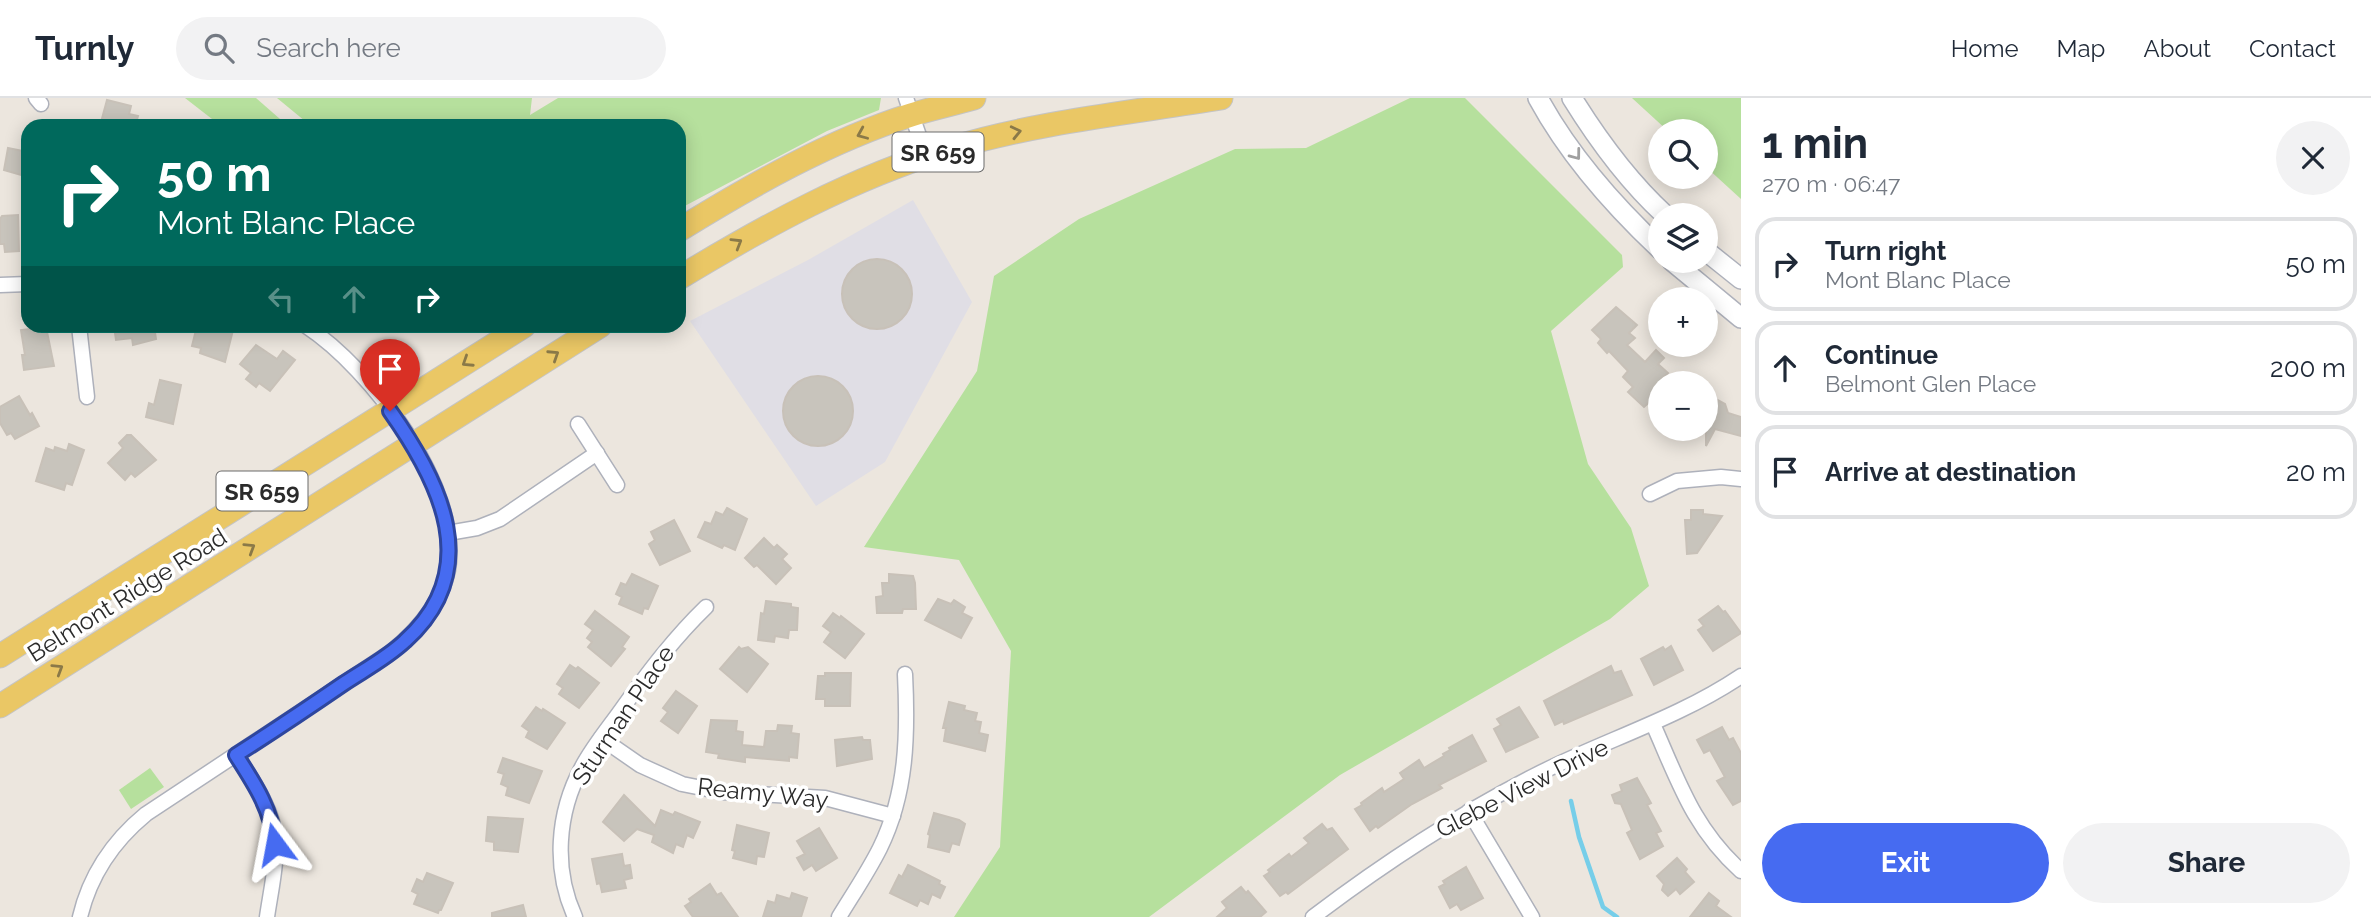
<!DOCTYPE html>
<meta charset="utf-8">
<style>
:root{--surface:#fff;--page:#f2f2f3;--text:#1f2937;--muted:#747a83;--line:#e0e1e3;--accent:#466bf1}
body{margin:0;font-family:Raleway,sans-serif;background:var(--page);color:var(--text);height:100vh;display:flex;flex-direction:column;font-size:26px;white-space:nowrap}
*{box-sizing:border-box;margin:0}
p{font-size:23px;color:var(--muted)}
.icon{flex:none;width:38px;height:38px;fill:none;stroke:currentColor;stroke-width:2;stroke-linecap:round;stroke-linejoin:round}
.map{position:relative;flex:1;overflow:hidden}
.details{display:flex;flex-direction:column;background:var(--surface);width:630px}
.details>*{flex:none}
.top-card{position:absolute;left:21px;top:21px;width:665px;height:214px;border-radius:21px;box-shadow:0 4px 18px #0003;background:#00695c;color:#fff;overflow:hidden}
.tools{position:absolute;left:1648px;top:21px;display:grid;gap:14px}
.tools a{display:grid;place-items:center;width:70px;height:70px;border-radius:50%;background:var(--surface);box-shadow:0 4px 18px #0003;font-size:35px}
.pin{position:absolute;display:grid;place-items:center;width:60px;height:60px;color:#fff;margin:-72px -30px;border-radius:50% 50% 50% 0;rotate:-45deg;box-shadow:0 0 7px #0007}
.pin .icon{rotate:45deg}
.me{position:absolute;width:77px;margin:-38px;rotate:347deg;stroke-linejoin:round;filter:drop-shadow(0 0 5px #0008)}
.turn{display:flex;align-items:center;gap:24px;height:147px;padding:0 21px;font-size:32px}
.turn .icon{width:91px;height:91px;stroke-width:2.5}
.turn b{display:block;font-size:49px;line-height:60px}
.lanes{display:flex;align-items:center;height:66px;padding:0 21px;background:#0003;justify-content:center;gap:35px;direction:ltr}
.lanes .off{opacity:.35}
.round{display:grid;place-items:center;flex:none;width:74px;height:74px;border-radius:37px;background:var(--page)}
.headline{display:flex;align-items:center;justify-content:space-between;height:119px;padding:0 21px}
h1{font-size:42px;font-weight:700;line-height:52px}
.action{display:flex;gap:14px;margin-top:auto;padding:14px 21px}
.action a{flex:1;height:80px;border-radius:42px;background:var(--accent);color:#fff;font-size:28px;font-weight:700;line-height:80px;text-align:center}
.action a+a{background:var(--page);color:var(--text)}
ul{padding:0;list-style:none}
li{display:flex;align-items:center;gap:21px;height:94px;margin:0 14px 10px;padding:0 7px;border:4px solid var(--line);border-radius:21px}
li div{flex:1}
li b{display:block;font-size:26px}
li em{font-style:normal}
header{display:flex;align-items:center;gap:42px;box-sizing:border-box;height:98px;padding:0 35px;background:var(--surface);border-bottom:2px solid var(--line)}
header strong{font-size:33px}
nav{display:flex;gap:38px;margin-inline-start:auto;font-size:24px}
.search{width:490px;height:63px;background:var(--page);display:flex;align-items:center;gap:18px;box-sizing:border-box;padding:0 24px;border-radius:38px;color:var(--muted);font-size:26px}
main{display:flex;flex:1;min-height:0}
.map>svg:first-child{display:block}
.industrial{fill:#e0dee5}
.green{fill:#b6e09d}
.lines{fill:none;stroke-linecap:round;stroke-linejoin:round}
.stream{stroke:#76cee9;stroke-width:4.5}
.building{fill:#c8c4bc;stroke:#c8c1b8;stroke-width:2}
.minor-casing{stroke:#aeb1bb;stroke-width:17}
.secondary-casing{stroke:#aeb1bb;stroke-width:22}
.primary-casing{stroke:#c4c4c4;stroke-width:25}
.minor{stroke:#fff;stroke-width:14}
.secondary{stroke:#fff;stroke-width:19}
.primary{stroke:#eac765;stroke-width:23}
.oneway{stroke:#8a7948}
.oneway2{stroke:#a0a0a0}
.route-casing{stroke:#2e469d;stroke-width:18}
.route{stroke:#466bf1;stroke-width:12}
.labels{text-anchor:middle;dominant-baseline:central;stroke-width:7;stroke-linejoin:round;paint-order:stroke}
.shield{fill:#fff;stroke:#6b6b6b;stroke-width:2}
.shield-label{font-size:23px;font-weight:bold;fill:#2b2b2b}
.street-label{font-size:24px;fill:#2b2b2b;stroke:#fff}
</style>
<header>
<strong>Turnly</strong>
<div class="search"><svg class="icon" aria-label="search" viewBox="0 0 24 24"><circle cx="10" cy="10" r="6"/><path d="M15 15l6 6"/></svg>Search here</div>
<nav><a>Home</a><a>Map</a><a>About</a><a>Contact</a></nav>
</header>
<main>
<div class="map">
<svg width="1741" height="819" viewBox="0 0 1741 819">
<rect width="100%" height="100%" fill="#ece6de"/>
<polygon class="industrial" points="913,102 972,204 885,364 816,408 690,223 808,162"/>
<g class="green">
<polygon points="185,0 256,0 288,28 221,28"/>
<polygon points="277,0 532,0 530,17 558,0 881,0 879,12 827,33 679,111 679,28 311,28"/>
<polygon points="1410,0 1465,0 1622,157 1623,169 1551,233 1588,366 1631,430 1649,488 1610,521 1340,677 1149,819 954,819 1000,749 1011,553 959,462 864,449 977,273 994,178 1079,121 1235,51 1306,50"/>
<polygon points="1632,0 1741,0 1741,101 1706,69 1706,33 1668,33"/>
<polygon points="150,670 164,689 131,711 119,692"/>
</g>
<g class="lines">
<polyline class="stream" points="1571,703 1579,739 1603,809 1617,819"/>
</g>
<g class="building">
<polygon points="107,2 131,8 129,16 138,18 135,28 100,28"/>
<polygon points="8,50 28,54 28,79 4,72"/>
<polygon points="18,117 19,153 5,154 4,146 0,146 0,121 2,118"/>
<circle cx="877" cy="196" r="35"/>
<polygon points="1616,209 1637,227 1629,235 1635,240 1627,247 1645,264 1656,252 1664,260 1658,266 1668,275 1661,282 1661,294 1644,309 1628,294 1633,289 1623,279 1628,273 1609,253 1607,255 1598,245 1601,241 1592,232"/>
<polygon points="114,228 154,228 156,241 133,247 132,240 116,242"/>
<polygon points="197,228 217,230 218,228 234,228 225,264 200,255 201,250 192,248"/>
<polygon points="46,229 54,268 24,272 22,257 25,257 21,232"/>
<polygon points="256,247 277,261 283,253 295,262 270,293 259,285 256,289 246,281 251,275 240,266"/>
<circle cx="818" cy="313" r="35"/>
<polygon points="160,282 181,287 173,326 146,319 149,305 154,307"/>
<polygon points="19,298 30,317 32,315 39,328 15,341 11,335 7,337 0,325 0,309"/>
<polygon points="1710,298 1725,306 1728,315 1741,319 1741,338 1715,331 1706,348 1706,307"/>
<polygon points="127,337 131,337 156,362 135,379 131,375 125,382 108,365 123,350 119,345"/>
<polygon points="69,346 84,352 72,387 66,385 64,392 36,383 46,350 54,353 55,349 67,353"/>
<polygon points="727,410 747,421 735,452 724,447 722,450 698,439 705,424 711,426 716,414 723,417"/>
<polygon points="1691,412 1703,412 1703,416 1722,418 1697,455 1687,456 1685,422 1691,422"/>
<polygon points="674,422 690,453 660,467 649,446 655,442 651,434"/>
<polygon points="764,440 774,450 777,447 787,456 782,461 791,470 776,486 757,467 754,469 745,460"/>
<polygon points="632,476 658,488 648,511 644,510 642,516 619,506 622,499 616,496 621,485 626,487"/>
<polygon points="889,476 913,478 915,485 916,511 903,511 902,515 877,515 876,499 883,498 882,485 889,485"/>
<polygon points="938,501 951,506 954,502 965,509 962,515 972,520 961,540 925,522"/>
<polygon points="766,503 791,506 791,509 798,510 797,532 789,532 788,540 775,538 774,544 758,542 761,515 764,516"/>
<polygon points="1718,508 1723,514 1725,513 1741,535 1713,553 1698,532 1704,528 1699,522"/>
<polygon points="595,513 629,539 622,549 625,551 611,568 588,549 592,544 587,540 593,532 585,526"/>
<polygon points="833,515 840,520 841,518 864,536 845,560 824,544 831,534 823,528"/>
<polygon points="1671,548 1683,572 1654,587 1641,561 1663,549 1665,552"/>
<polygon points="739,549 741,551 748,549 768,566 747,594 720,571"/>
<polygon points="570,567 576,571 578,569 599,585 579,610 559,596 563,590 557,586"/>
<polygon points="1611,568 1614,575 1621,573 1632,597 1564,626 1563,623 1555,627 1544,603"/>
<polygon points="825,575 851,575 850,608 825,608 825,601 816,601 818,578 825,578"/>
<polygon points="676,593 697,608 678,635 661,623 668,614 663,610"/>
<polygon points="949,604 965,608 964,612 977,615 975,623 981,624 979,635 988,637 985,653 944,643 946,630 943,630"/>
<polygon points="536,609 542,613 543,611 565,625 547,651 526,639 529,633 522,628"/>
<polygon points="1519,609 1538,639 1506,654 1494,631 1501,627 1497,621"/>
<polygon points="711,622 737,623 736,633 743,634 742,647 764,649 766,633 777,633 778,627 792,628 791,635 799,636 797,660 789,659 789,663 745,659 745,664 718,660 719,656 706,654"/>
<polygon points="1722,629 1729,642 1733,640 1741,655 1741,703 1733,707 1717,683 1725,679 1710,652 1704,655 1697,642"/>
<polygon points="1472,637 1486,663 1439,687 1442,690 1412,706 1378,730 1376,728 1370,733 1355,711 1362,707 1361,705 1382,690 1384,694 1404,681 1400,675 1419,662 1424,670 1444,658 1443,656 1450,652 1449,650"/>
<polygon points="862,639 863,642 870,642 872,661 837,668 835,642"/>
<polygon points="503,660 542,673 529,705 506,697 508,689 501,686 504,676 498,674"/>
<polygon points="1637,680 1651,705 1647,707 1661,733 1656,735 1663,748 1640,761 1627,735 1632,732 1621,706 1615,705 1612,697 1622,693 1620,687"/>
<polygon points="624,697 655,728 661,712 673,717 675,714 700,724 693,740 687,737 683,749 676,746 673,755 652,744 654,737 637,731 624,743 603,724"/>
<polygon points="934,715 959,722 965,726 959,747 952,745 949,754 928,749 930,737 928,736"/>
<polygon points="488,719 523,721 518,754 494,752 494,744 486,743"/>
<polygon points="1322,726 1327,732 1332,730 1348,751 1288,796 1286,794 1280,798 1264,778 1270,774 1268,772 1289,756 1291,759 1309,745 1304,740"/>
<polygon points="737,727 769,735 764,759 757,758 756,766 733,760 735,753 732,752"/>
<polygon points="819,730 837,760 816,773 812,767 804,772 797,760 805,756 797,743"/>
<polygon points="622,756 624,768 630,767 632,780 624,782 626,790 602,794 600,785 597,786 592,761"/>
<polygon points="1677,760 1687,771 1685,774 1694,784 1680,796 1676,791 1668,798 1662,792 1664,786 1657,778"/>
<polygon points="908,767 940,783 939,786 945,789 940,800 932,796 928,806 920,802 917,808 890,795 899,777 902,779"/>
<polygon points="1466,769 1483,800 1461,812 1457,806 1450,810 1439,789 1445,786 1443,783"/>
<polygon points="427,775 453,785 441,812 439,812 438,815 414,806 418,796 412,793 417,781 423,784"/>
<polygon points="710,786 717,797 721,795 738,819 693,819 685,808 691,804 689,801"/>
<polygon points="1241,789 1246,795 1248,793 1266,814 1260,819 1217,819 1227,810 1222,804"/>
<polygon points="792,795 807,800 801,819 763,819 768,803 775,805 777,797 790,801"/>
<polygon points="1709,795 1719,803 1716,808 1731,819 1690,819"/>
<polygon points="523,807 526,819 492,819 492,815"/>
</g>
<g class="lines">
<defs>
<g id="minor">
<polyline points="36,0 41,6"/>
<polyline points="906,0 926,58"/>
<polyline points="0,187 28,186"/>
<polyline points="79,228 87,299"/>
<polyline points="578,326 617,387"/>
<polyline points="1650,396 1677,383 1721,379 1741,381"/>
<polyline points="448,435 477,430 500,421 597,355"/>
<path d="M1653,626C1678,682 1693,730 1741,773"/>
<polyline points="601,640 640,667 682,686 722,694 825,700 893,718"/>
<path d="M236,657C251,680 268,704 274,731C279,759 271,791 267,819"/>
<polyline points="1469,713 1532,819"/>
<path d="M80,819C90,777 112,744 146,716L391,554C417,533 441,506 448,472C462,389 371,271 306,228"/>
<path d="M575,819C553,771 557,715 582,669C593,648 610,628 624,608C650,572 675,539 706,509"/>
<path d="M839,819C853,796 868,774 880,750C907,695 908,636 905,576"/>
<path d="M1313,819C1383,766 1456,718 1534,678C1602,643 1677,621 1741,578"/>
</g>
<g id="secondary">
<path d="M1538,0C1569,57 1614,108 1661,152"/>
<path d="M1572,0C1598,42 1628,83 1665,117"/>
<polyline points="1706,153 1741,181"/>
<polyline points="1672,163 1741,220"/>
</g>
<g id="primary">
<path d="M679,132C752,87 829,43 911,17C931,11 953,6 974,0"/>
<path d="M679,180C765,128 852,80 948,51C1037,24 1129,15 1221,0"/>
<polyline points="0,558 524,228"/>
<polyline points="0,608 600,228"/>
</g>
</defs>
<use href="#minor" class="minor-casing"/>
<use href="#secondary" class="secondary-casing"/>
<use href="#primary" class="primary-casing"/>
<use href="#minor" class="minor"/>
<use href="#secondary" class="secondary"/>
<use href="#primary" class="primary"/>
</g>
<defs><path id="oneway-chevron" d="M-2-3.5L2.5 0L-2 3.5" fill="none" stroke-width="1.6" stroke-linecap="round" stroke-linejoin="round" transform="scale(1.75)"/></defs>
<g class="oneway">
<use href="#oneway-chevron" transform="translate(1016 34) rotate(-13)"/>
<use href="#oneway-chevron" transform="translate(862 36) rotate(157)"/>
<use href="#oneway-chevron" transform="translate(737 145) rotate(-31)"/>
<use href="#oneway-chevron" transform="translate(554 257) rotate(-33)"/>
<use href="#oneway-chevron" transform="translate(467 264) rotate(147)"/>
<use href="#oneway-chevron" transform="translate(250 450) rotate(-32)"/>
<use href="#oneway-chevron" transform="translate(58 571) rotate(-32)"/>
</g>
<use class="oneway2" href="#oneway-chevron" transform="translate(1576 57) rotate(53)"/>
<g class="lines">
<defs>
<path id="route" d="M275,746C272,712 254,685 236,657C272,634 308,610 343,586C364,572 387,560 405,543C484,472 441,385 390,313"/>
</defs>
<use href="#route" class="route-casing"/>
<use href="#route" class="route"/>
</g>
<g class="labels">
<g class="shield">
<rect x="892.5" y="34.5" width="91" height="39" rx="5"/>
<rect x="216.5" y="373.5" width="91" height="39" rx="5"/>
</g>
<g class="shield-label">
<text x="938" y="54">SR 659</text>
<text x="262" y="393">SR 659</text>
</g>
<g class="street-label">
<text transform="translate(127 497) rotate(-32)">Belmont Ridge Road</text>
<text transform="translate(623 617) rotate(-56)">Sturman Place</text>
<text transform="translate(1522 690) rotate(-27)">Glebe View Drive</text>
<text transform="translate(763 695) rotate(6)">Reamy Way</text>
</g>
</g>
</svg>
<div class="tools">
<a><svg class="icon" aria-label="search" viewBox="0 0 24 24"><circle cx="10" cy="10" r="6"/><path d="M15 15l6 6"/></svg></a>
<a><svg class="icon" aria-label="layers" viewBox="0 0 24 24"><path d="M12 4l9 5-9 5-9-5zM3 14l9 5 9-5"/></svg></a>
<a>+</a>
<a>−</a>
</div>
<div class="pin" style="left:390px;top:313px;background:#d93025"><svg class="icon" aria-label="arrive" viewBox="0 0 24 24"><path d="M6 21V4h12l-3 4 3 4H6"/></svg></div>
<svg class="me" style="left:275px;top:746px" viewBox="-20 -20 40 40"><path d="M0-17L14 15 0 8-14 15z" fill="#466bf1" stroke="#fff" stroke-width="4"/></svg>
<div class="top-card">
<div class="turn"><svg class="icon" aria-label="right" viewBox="0 0 24 24"><path d="M7 20v-9h11M14 6l5 5-5 5"/></svg><div><b>50 m</b>Mont Blanc Place</div></div>
<div class="lanes"><svg class="icon off" aria-label="left" viewBox="0 0 24 24"><path d="M17 20v-9H6M10 6l-5 5 5 5"/></svg><svg class="icon off" aria-label="ahead" viewBox="0 0 24 24"><path d="M12 20V5M6 11l6-6 6 6"/></svg><svg class="icon" aria-label="right" viewBox="0 0 24 24"><path d="M7 20v-9h11M14 6l5 5-5 5"/></svg></div>
</div>
</div>
<section class="details">
<div class="headline"><div><h1>1 min</h1><p>270 m · 06:47</p></div><a class="round"><svg class="icon" aria-label="close" viewBox="0 0 24 24"><path d="M6 6l12 12M18 6L6 18"/></svg></a></div>
<ul>
<li><svg class="icon" aria-label="right" viewBox="0 0 24 24"><path d="M7 20v-9h11M14 6l5 5-5 5"/></svg><div><b>Turn right</b><p>Mont Blanc Place</p></div><em>50 m</em></li>
<li><svg class="icon" aria-label="ahead" viewBox="0 0 24 24"><path d="M12 20V5M6 11l6-6 6 6"/></svg><div><b>Continue</b><p>Belmont Glen Place</p></div><em>200 m</em></li>
<li><svg class="icon" aria-label="arrive" viewBox="0 0 24 24"><path d="M6 21V4h12l-3 4 3 4H6"/></svg><div><b>Arrive at destination</b></div><em>20 m</em></li>
</ul>
<div class="action"><a>Exit</a><a>Share</a></div>
</section>
</main>
